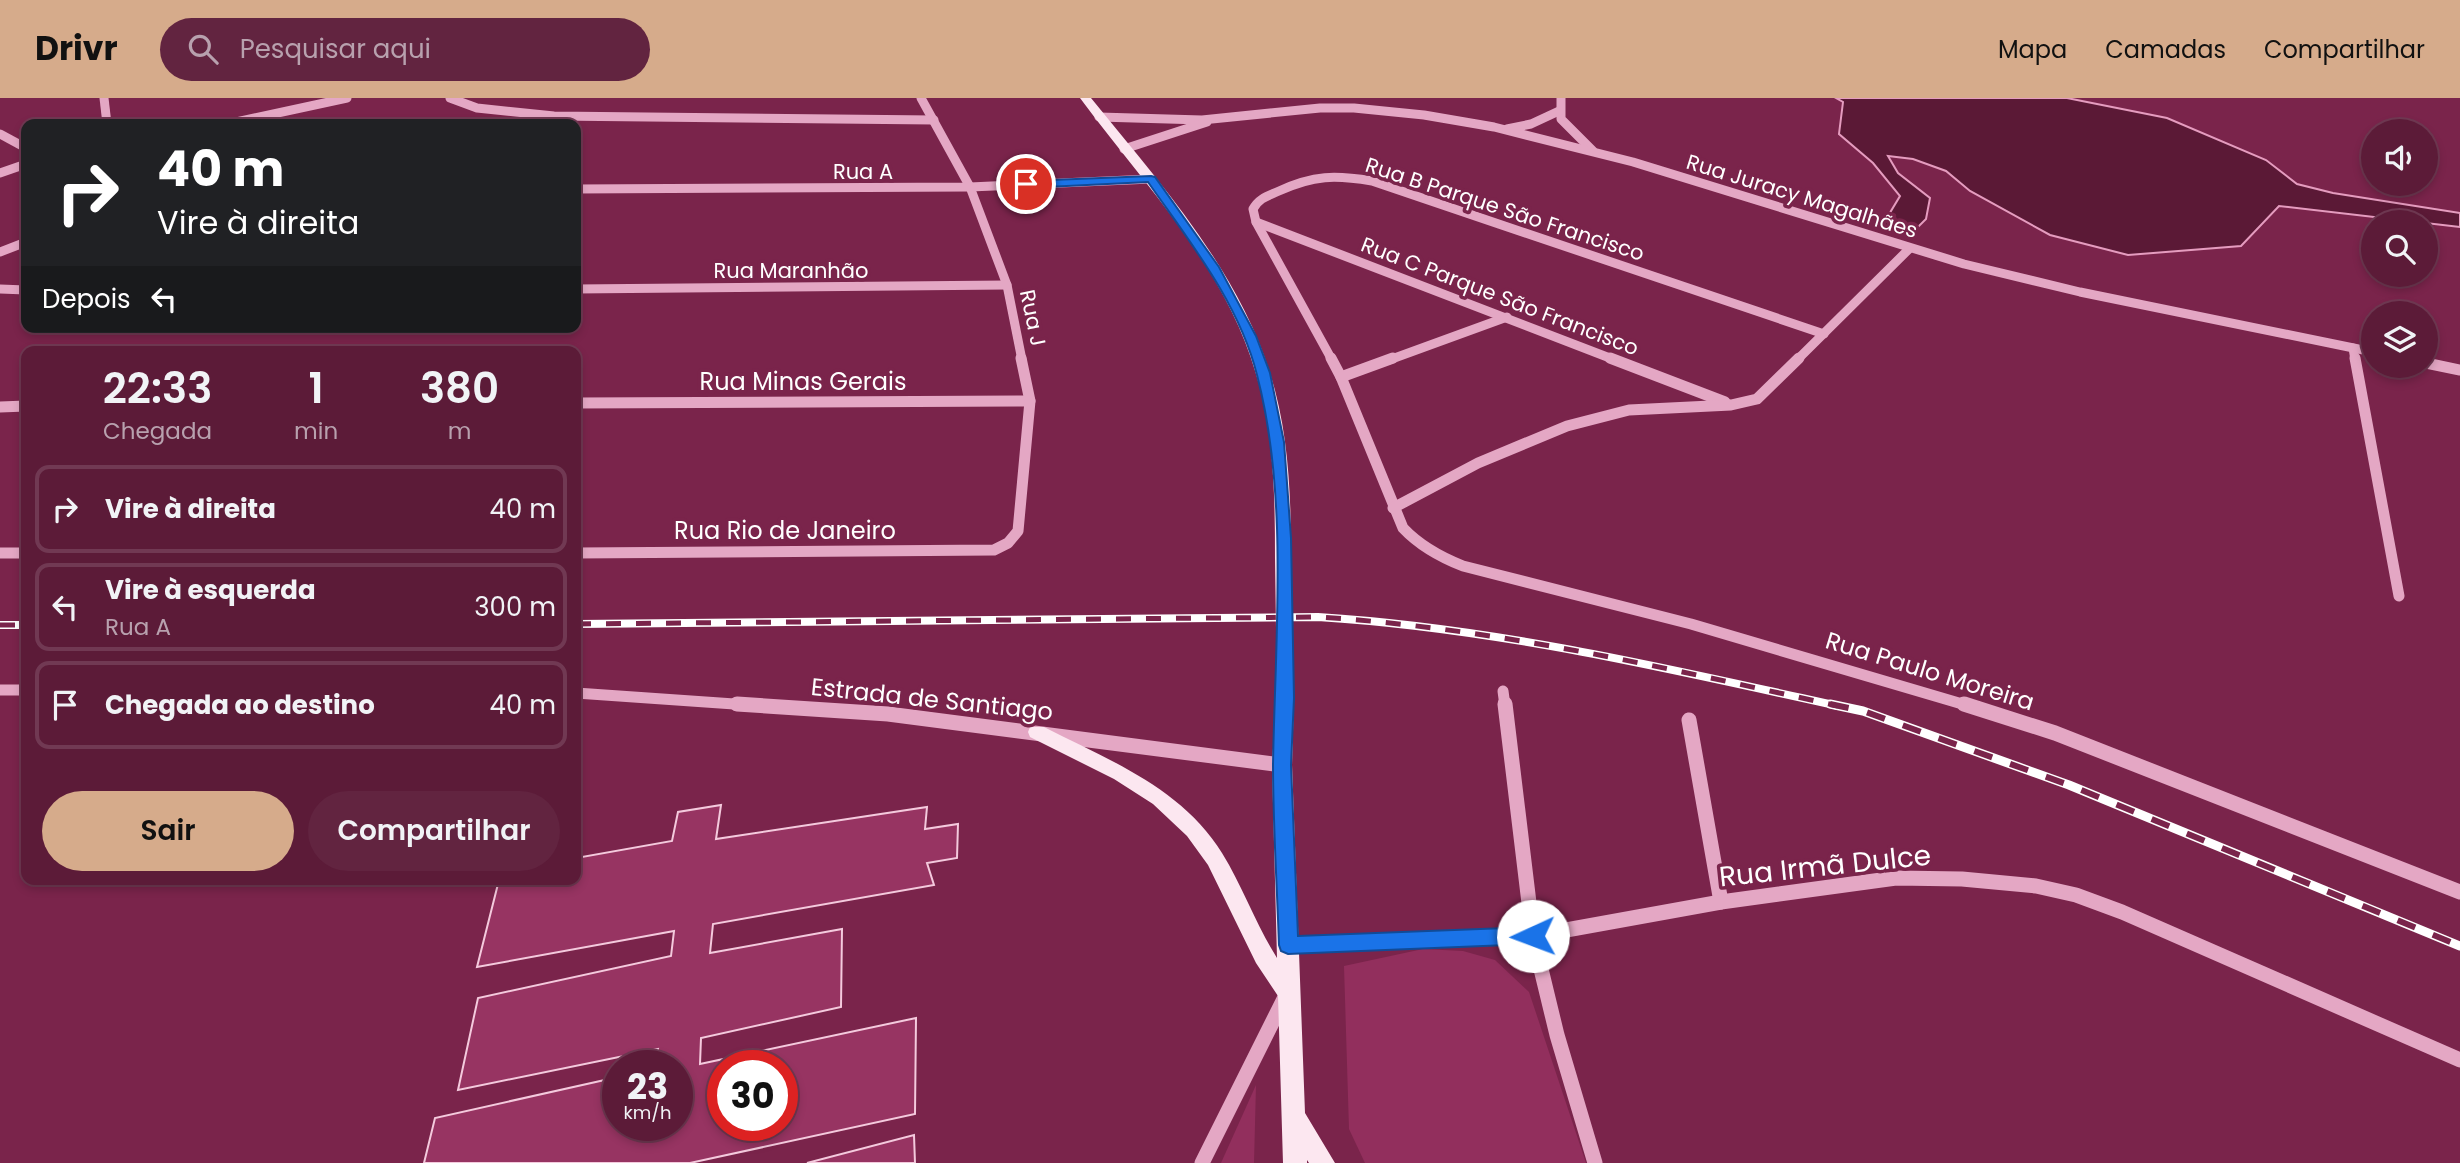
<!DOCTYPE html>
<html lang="pt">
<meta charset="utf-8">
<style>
:root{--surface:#5c1b38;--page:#622440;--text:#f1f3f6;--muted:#b8a1ae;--line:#713953;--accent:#d6ab8b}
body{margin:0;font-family:Poppins,sans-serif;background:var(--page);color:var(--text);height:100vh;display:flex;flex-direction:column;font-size:26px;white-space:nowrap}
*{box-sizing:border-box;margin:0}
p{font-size:23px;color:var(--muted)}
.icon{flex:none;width:38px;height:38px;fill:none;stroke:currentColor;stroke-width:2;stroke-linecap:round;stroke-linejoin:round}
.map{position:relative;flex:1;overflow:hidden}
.panel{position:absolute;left:21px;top:248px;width:560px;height:539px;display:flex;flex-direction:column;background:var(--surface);border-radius:14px;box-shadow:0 4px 10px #0003,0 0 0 2px var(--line)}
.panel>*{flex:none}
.top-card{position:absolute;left:21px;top:21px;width:560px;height:214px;border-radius:14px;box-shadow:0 4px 10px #0003,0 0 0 2px var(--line);background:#202124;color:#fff;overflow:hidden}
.tools{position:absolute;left:2361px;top:21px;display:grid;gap:14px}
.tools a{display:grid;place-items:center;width:77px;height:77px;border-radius:50%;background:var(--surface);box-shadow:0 4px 10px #0003,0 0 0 2px var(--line);font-size:35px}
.speed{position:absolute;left:602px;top:952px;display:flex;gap:14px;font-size:35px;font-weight:700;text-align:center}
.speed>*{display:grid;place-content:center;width:91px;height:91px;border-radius:50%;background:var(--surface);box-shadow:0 4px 10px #0003,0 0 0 2px var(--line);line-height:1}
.speed small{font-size:18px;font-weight:400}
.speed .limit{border:10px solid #d22;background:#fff;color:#111}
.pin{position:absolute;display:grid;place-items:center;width:60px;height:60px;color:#fff;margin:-30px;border:4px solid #fff;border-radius:50%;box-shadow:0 2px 7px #0007}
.me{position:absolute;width:77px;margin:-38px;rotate:268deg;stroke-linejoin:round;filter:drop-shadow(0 0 5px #0008)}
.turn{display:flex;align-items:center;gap:24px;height:147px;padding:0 21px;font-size:32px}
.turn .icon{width:91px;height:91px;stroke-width:2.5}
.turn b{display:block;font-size:49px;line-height:60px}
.then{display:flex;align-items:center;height:66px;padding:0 21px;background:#0003;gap:14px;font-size:26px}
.eta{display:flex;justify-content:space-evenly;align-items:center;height:119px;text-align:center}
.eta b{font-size:42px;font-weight:600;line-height:49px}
.cta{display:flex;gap:14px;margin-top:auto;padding:14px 21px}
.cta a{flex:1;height:80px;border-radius:42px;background:var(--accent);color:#111;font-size:28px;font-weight:600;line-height:80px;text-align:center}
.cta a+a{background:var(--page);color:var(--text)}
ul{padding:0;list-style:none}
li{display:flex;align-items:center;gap:21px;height:88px;margin:0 14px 10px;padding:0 7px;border:4px solid var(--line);border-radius:14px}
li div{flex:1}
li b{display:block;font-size:26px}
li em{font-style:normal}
header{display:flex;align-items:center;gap:42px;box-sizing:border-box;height:98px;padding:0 35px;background:var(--accent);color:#111}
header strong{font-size:33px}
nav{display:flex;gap:38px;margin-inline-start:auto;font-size:24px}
.search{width:490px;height:63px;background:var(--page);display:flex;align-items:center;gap:18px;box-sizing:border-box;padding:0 24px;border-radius:38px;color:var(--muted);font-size:26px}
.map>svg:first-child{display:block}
.green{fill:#922f5d}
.water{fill:#5b1936;stroke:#e59cbf;stroke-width:2}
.building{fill:#973462;stroke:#f4cadd;stroke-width:2;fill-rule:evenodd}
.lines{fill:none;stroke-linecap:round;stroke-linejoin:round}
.minor-far2{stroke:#e4a7c4;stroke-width:9}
.minor-far1{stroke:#e4a7c4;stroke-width:11}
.minor{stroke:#e4a7c4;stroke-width:15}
.major{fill:#fce7f0;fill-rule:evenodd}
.rail-far1-casing{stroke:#fff;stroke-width:8}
.rail-casing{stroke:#fff;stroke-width:9}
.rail-far1{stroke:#7a244b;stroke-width:5;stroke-dasharray:15;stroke-linecap:butt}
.rail{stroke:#7a244b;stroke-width:6;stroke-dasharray:19;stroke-linecap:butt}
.major-bridge{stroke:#fce7f0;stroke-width:16}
.route{fill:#1a73e8;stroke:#114b97;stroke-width:2}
.labels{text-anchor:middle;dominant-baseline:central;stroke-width:7;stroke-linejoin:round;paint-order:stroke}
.far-street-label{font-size:21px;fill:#fff;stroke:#7a244b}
.street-label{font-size:24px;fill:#fff;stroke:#7a244b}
.near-street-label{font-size:28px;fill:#fff;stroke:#7a244b}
</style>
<header>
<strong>Drivr</strong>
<div class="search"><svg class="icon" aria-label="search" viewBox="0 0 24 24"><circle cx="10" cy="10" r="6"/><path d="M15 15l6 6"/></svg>Pesquisar aqui</div>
<nav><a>Mapa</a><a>Camadas</a><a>Compartilhar</a></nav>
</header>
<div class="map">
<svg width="2460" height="1065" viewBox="0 0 2460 1065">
<rect width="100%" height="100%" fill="#7a244b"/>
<g class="green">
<polygon points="1423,851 1463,853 1495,862 1529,894 1586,1065 1365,1065 1349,1031 1344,868"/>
<polygon points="1256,987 1254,1065 1221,1065"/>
</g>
<polygon class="water" points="1836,0 2067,0 2167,20 2266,62 2297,86 2333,95 2460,115 2460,129 2279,108 2241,148 2128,157 2050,137 1970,93 1946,73 1913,61 1888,58 1898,75 1930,100 1926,121 1911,136 1882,128 1900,98 1873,65 1839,36 1843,4"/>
<g class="building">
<path d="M721,707L716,741L927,709L925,731L958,726L957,760L927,765L934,787L713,826L710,855L842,831L841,909L701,940L700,966L916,920L915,1016L690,1065H424L435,1020L618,979V1027H677V968H656L658,951L458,992L478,900L671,858L674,833L477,869L499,782H576V760L672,743L678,714ZM723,968H782V1027H723Z"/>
<polygon points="914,1037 915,1065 807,1065"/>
</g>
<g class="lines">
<g class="minor-far2">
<polyline points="104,0 107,26"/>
<polyline points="450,0 477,10 554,18 934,22"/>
<polyline points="921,0 970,89 1007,187 1022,262"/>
<polyline points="1561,0 1561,21 1593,53"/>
<polyline points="1099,19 1202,22 1320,10 1354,10 1424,17 1494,29 1633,64 1964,166 2080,194 2373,254"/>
<polyline points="227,26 347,0"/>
<polyline points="1507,31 1531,26 1559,13"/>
<polyline points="0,36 26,50"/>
<polyline points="1124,51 1207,24"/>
<polyline points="0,75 26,66"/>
<polyline points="576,91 970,89 1151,81"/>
<polyline points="1256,124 1615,262"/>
<polyline points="0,154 26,144"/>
<polyline points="0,191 26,192"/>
<polyline points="576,191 1007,187"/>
<polyline points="2353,250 2355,262"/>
<path d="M1332,262L1256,124L1253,111C1259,100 1268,98 1279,93C1314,77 1335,77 1372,83L1824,236"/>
<polyline points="1389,262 1507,219"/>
<polyline points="1797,262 1909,151"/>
</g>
<g class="minor-far1">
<path d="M1331,260L1341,279L1403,430C1420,448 1440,459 1463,468L1691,526L1969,608"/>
<polyline points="1610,260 1725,304"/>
<polyline points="2355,260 2399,498"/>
<polyline points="2426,265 2460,272"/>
<polyline points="1341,279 1393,260"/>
<polyline points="576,305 1030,303"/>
<polyline points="0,309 26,308"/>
<polyline points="1393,410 1478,365 1567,328 1629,312 1731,307 1757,301 1799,260"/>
<polyline points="0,455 26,455"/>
<polyline points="576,455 994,452 1008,445 1018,433 1030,303 1021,260"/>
<polyline points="0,592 26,592"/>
<polyline points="1503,593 1505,608"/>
<polyline points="576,595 763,608"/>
</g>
<g class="minor">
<polyline points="737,606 888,616 1282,667"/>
<polyline points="1505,606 1533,838 1557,937 1595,1065"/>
<polyline points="1964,606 2055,635 2460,794"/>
<polyline points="1689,622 1721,804"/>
<polyline points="1288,847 1533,838 1721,804 1896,780 1962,781 2036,788 2076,797 2122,814 2460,962"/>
<polyline points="1202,1065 1286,897"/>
</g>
<g class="major">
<path d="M1080,0H1091C1159,84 1237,170 1270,275C1289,335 1291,398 1291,460L1289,464H1277L1275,460C1275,398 1274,335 1256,276C1225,168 1145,88 1080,0Z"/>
<path d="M1285,593L1292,595L1294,600L1292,667L1305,1015L1335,1065H1309L1307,1062V1065H1283L1278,898L1256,865L1208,767L1187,738L1153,706L1114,681L1030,639L1028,634L1030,629H1044C1109,662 1182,690 1222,755C1243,789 1256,827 1277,860L1272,667L1276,600L1278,595Z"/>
</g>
<defs>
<g id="rail-far1">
<path d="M576,526L1318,519C1495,530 1666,570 1838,608"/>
<polyline points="0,527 26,527"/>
</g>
<polyline id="rail" points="1830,606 1863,613 2069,687 2460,848"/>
</defs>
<use href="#rail-far1" class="rail-far1-casing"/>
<use href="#rail" class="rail-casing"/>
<use href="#rail-far1" class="rail-far1"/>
<use href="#rail" class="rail"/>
<polyline class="major-bridge" points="1283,460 1285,600"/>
</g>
<path class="route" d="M1151,78L1155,79L1219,169L1256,238L1270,275L1284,344L1291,440L1294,600L1291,667L1298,838L1533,829L1540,832L1543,838L1540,844L1533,846L1288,856L1281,853L1279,847C1277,787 1273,727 1273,667C1275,541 1289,399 1257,277C1239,205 1189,143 1148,84L1026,90L1020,86L1026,83Z"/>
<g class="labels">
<g class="far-street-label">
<text x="863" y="73">Rua A</text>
<text transform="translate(1802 98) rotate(17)">Rua Juracy Magalhães</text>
<text transform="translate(1505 111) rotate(18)">Rua B Parque São Francisco</text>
<text x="791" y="172">Rua Maranhão</text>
<text transform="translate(1500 198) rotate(21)">Rua C Parque São Francisco</text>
<text transform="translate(1033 220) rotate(78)">Rua J</text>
</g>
<g class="street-label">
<text x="803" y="283">Rua Minas Gerais</text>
<text x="785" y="432">Rua Rio de Janeiro</text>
<text transform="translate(1930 573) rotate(17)">Rua Paulo Moreira</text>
<text transform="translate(932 601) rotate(6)">Estrada de Santiago</text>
</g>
<g class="near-street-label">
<text transform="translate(1825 768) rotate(-6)">Rua Irmã Dulce</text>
</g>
</g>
</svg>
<div class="tools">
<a><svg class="icon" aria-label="sound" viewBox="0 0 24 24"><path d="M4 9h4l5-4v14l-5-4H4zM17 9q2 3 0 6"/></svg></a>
<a><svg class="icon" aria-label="search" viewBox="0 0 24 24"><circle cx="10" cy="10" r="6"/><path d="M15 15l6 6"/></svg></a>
<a><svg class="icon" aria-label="layers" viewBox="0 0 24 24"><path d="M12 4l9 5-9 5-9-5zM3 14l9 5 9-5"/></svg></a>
</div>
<div class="speed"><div>23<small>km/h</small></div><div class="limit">30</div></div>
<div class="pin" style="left:1026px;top:86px;background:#d93025"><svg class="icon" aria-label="arrive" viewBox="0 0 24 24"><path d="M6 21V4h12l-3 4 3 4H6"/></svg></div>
<svg class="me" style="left:1533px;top:838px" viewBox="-20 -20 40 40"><circle r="19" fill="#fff"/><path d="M0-13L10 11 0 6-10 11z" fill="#1a73e8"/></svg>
<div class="top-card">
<div class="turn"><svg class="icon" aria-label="right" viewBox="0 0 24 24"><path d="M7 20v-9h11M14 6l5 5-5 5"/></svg><div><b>40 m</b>Vire à direita</div></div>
<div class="then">Depois<svg class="icon" aria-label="left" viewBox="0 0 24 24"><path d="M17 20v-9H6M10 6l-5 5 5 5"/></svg></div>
</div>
<section class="panel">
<div class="eta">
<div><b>22:33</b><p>Chegada</p></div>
<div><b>1</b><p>min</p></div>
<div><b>380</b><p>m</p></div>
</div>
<ul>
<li><svg class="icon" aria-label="right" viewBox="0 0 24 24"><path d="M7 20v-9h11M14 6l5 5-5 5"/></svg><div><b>Vire à direita</b></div><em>40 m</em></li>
<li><svg class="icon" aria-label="left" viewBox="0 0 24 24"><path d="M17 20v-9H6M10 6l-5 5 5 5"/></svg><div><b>Vire à esquerda</b><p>Rua A</p></div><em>300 m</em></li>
<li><svg class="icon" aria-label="arrive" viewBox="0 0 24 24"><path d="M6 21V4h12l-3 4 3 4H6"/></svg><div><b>Chegada ao destino</b></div><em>40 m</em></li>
</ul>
<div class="cta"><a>Sair</a><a>Compartilhar</a></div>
</section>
</div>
